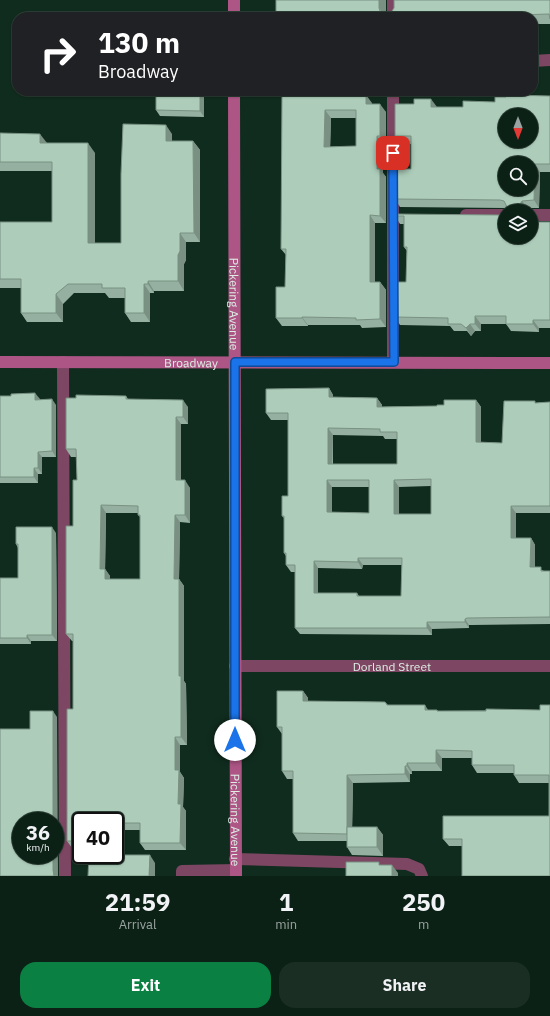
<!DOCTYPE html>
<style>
:root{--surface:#0c2116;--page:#1a2e23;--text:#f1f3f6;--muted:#9aa3a1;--line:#2c3e35;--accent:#0b8043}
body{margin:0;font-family:"IBM Plex Sans",sans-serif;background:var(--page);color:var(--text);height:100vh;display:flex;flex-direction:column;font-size:15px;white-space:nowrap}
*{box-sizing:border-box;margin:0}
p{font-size:13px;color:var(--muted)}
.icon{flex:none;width:22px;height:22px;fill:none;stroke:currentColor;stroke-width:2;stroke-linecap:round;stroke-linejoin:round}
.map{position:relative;height:876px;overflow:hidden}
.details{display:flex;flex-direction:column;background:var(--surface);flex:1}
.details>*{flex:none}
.guide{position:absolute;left:12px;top:12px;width:526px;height:84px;border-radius:16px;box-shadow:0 1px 3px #0004,0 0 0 1px var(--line);background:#202124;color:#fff;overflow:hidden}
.needle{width:26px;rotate:180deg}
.tools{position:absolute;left:498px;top:108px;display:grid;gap:8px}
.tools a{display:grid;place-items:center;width:40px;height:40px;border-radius:50%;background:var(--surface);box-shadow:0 1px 3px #0004,0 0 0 1px var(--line);font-size:20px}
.speed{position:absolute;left:12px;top:812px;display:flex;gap:8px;font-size:20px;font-weight:700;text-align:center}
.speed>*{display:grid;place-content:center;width:52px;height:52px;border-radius:50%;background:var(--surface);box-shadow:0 1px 3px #0004,0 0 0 1px var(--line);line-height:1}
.speed small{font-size:10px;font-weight:400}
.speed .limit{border:2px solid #111;border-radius:6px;background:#fff;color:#111}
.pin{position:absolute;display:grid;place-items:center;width:34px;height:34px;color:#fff;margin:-17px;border-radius:8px;box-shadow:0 2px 6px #0006}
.me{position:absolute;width:44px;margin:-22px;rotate:0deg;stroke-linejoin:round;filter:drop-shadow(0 0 3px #0008)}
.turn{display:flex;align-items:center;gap:14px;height:84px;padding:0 20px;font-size:18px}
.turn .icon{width:52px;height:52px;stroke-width:2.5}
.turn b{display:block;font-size:28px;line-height:34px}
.eta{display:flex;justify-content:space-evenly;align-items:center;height:68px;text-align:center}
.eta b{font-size:24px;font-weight:700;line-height:28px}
.button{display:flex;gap:8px;margin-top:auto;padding:8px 20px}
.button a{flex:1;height:46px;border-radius:16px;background:var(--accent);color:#fff;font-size:16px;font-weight:700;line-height:46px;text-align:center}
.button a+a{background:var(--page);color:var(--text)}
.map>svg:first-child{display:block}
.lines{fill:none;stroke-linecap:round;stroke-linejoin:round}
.lane{stroke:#7d4662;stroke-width:12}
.street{stroke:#7d4662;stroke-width:12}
.secondary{stroke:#ad5685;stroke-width:12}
.wall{fill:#95b0a0;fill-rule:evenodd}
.shaded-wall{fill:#799082}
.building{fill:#adcdba;stroke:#799082;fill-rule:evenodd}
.route-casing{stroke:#114b97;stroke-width:10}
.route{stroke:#1a73e8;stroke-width:7}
.labels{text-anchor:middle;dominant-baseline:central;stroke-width:4;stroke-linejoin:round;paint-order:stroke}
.street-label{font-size:12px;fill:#deeee5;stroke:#062214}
</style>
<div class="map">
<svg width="550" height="876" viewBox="0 0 550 876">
<rect width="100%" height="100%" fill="#102c1e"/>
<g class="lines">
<g class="lane">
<polyline points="393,17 393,0"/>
<polyline points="393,91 393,362"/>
<polyline points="466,215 505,215"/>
<polyline points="531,215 550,215"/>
<polyline points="63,362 65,876"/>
<polyline points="235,859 407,864 419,869 422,876"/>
<polyline points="182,876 182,871 236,870"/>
</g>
<g class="street">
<polyline points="533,61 550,60"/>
<path id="s1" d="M235,666H550"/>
</g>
<g class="secondary">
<polyline points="234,17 234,0"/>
<path id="s2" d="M234,91L236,876"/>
<path id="s3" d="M0,362L550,363"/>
</g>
</g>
<g class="wall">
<rect x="276" y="0" width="110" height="17"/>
<polygon points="550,0 550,24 533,24 533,17 391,17 389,14 392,11 394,8"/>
<polygon points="156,91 201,91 204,95 204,117 160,116 156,110"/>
<path d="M321,93L323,95H366L372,104L386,112V144H383V173L386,177V223H375V282H380L386,290V327L362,328L360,325H308V326H282L276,318L285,287L286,255L281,249L288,95ZM331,118H356V146L330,147Z"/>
<polygon points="550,96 550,172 540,172 539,208 505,208 400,207 395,199 411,169 411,144 400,144 395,136 436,107 463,107 495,102"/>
<polygon points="0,133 95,153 95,243 121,243 172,134 172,141 193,141 200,150 200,242 186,242 186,260 184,264 184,291 154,291 154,293 150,293 150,322 131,322 125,313 125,298 109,298 105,293 74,293 63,304 63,322 27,322 21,313 21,288 0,288 0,222 52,222 52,171 0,171"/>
<polygon points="499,215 538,222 550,222 550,328 539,328 539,332 511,331 506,324 481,324 481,331 475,331 471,336 467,331 454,331 450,326 400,325 395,317 406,282 407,251 404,247 404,224 400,224 395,216"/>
<path d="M329,388L333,395V397L377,398L382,405V407L437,406L476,400L481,407V442L502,443L536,403L550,402V513H516V538H531L535,545V567L544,571H550V624L471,625H469V628L432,629V635L300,634L295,628V572H291L286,565V556L284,553V518L282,516L288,496V420H271L266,413ZM333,435L383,436L385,439H397V464H333ZM431,486V514H399V487ZM332,487H369V513L332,512ZM363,565H402L401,596H359L357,593H318V568L362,569Z"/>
<polygon points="0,396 11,396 40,400 56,405 56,457 42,457 42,474 38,474 38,483 0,483"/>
<path d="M126,396L128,399L188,407V424H181V480L190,488V523L180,522L179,579L184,586V681L186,684L187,745H180V772L184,778L183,807L186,811V850H145L140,843V830H115V821H81V848H72L67,841L73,709V641H72L66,634L73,526L77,480V457H71L66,449ZM106,513H138V515L140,517V579H110V576L105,569Z"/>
<polygon points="56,533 57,641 31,641 31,644 0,644 0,578 18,578 18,548 16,544"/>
<polygon points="303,691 308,698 308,701 385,702 388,705 429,710 437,710 438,711 540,710 550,705 550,876 462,846 449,846 443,839 549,816 549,783 519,783 514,775 514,773 477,773 472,765 472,758 442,758 442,771 412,771 412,774 410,774 410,782 353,783 352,827 377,827 383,835 383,856 352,855 347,847 347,841 298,841 293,833 293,779 287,779 282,771 282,734 277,727"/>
</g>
<g class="shaded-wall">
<polygon points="379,0 386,0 386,17 379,8"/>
<polygon points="200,91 201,91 204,95 204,117 200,111"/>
<polygon points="366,95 372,103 372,112 366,104"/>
<polygon points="431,99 437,107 431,107"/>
<polygon points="380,104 386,112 386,144 380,136"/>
<polygon points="325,110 331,118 330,155 324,147"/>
<polygon points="166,125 172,134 172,150 166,141"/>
<polygon points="40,134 47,143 47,153 40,143"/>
<polygon points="377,136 383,144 383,173 386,177 386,223 380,216 377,169"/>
<polygon points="193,141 200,150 200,242 194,233"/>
<polygon points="88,143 95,153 95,252 88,243"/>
<polygon points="535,164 540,172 539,208 534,200"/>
<polygon points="522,201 528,208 526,211 519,211 518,207"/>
<polygon points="370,215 375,223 375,290 370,282"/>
<polygon points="534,215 539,222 533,222"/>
<polygon points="180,233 186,242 186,260 184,264 184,291 178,281 178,255"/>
<polygon points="148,281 154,291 154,293 148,284"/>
<polygon points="380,282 386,290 386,327 380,319"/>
<polygon points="144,284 150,293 150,322 144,313"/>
<polygon points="56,294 63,304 63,322 56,313"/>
<polygon points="475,316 481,324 481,331 475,324"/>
<polygon points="302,317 308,325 308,326 302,318"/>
<polygon points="533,320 539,328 539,332 533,324"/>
<polygon points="470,324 475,331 471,336 466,328"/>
<polygon points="329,388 333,395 333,404 329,397"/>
<polygon points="35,393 40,399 40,406 35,400"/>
<polygon points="377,398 382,405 382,414 377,407"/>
<polygon points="52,399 56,405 56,457 52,451"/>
<polygon points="183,400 188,407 188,424 183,417"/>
<polygon points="476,400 481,407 481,449 476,442"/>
<polygon points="176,417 181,424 181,487 176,480"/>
<polygon points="328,428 333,435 332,471 328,464"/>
<polygon points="38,452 42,457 42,474 38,468"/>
<polygon points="34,468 38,474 38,483 34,477"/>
<polygon points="185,480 190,488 190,523 185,515"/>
<polygon points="327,480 332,487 332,518 327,512"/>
<polygon points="394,480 399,487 399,521 394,514"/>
<polygon points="101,505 106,513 105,576 100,569"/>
<polygon points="511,506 516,513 516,545 511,538"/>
<polygon points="175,515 180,522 179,579 184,586 184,681 186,684 187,745 181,737 174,579"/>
<polygon points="52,527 56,533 57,641 52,635"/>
<polygon points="531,538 535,545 535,574 530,567"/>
<polygon points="358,558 363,565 362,569 358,562"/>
<polygon points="314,561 318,568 318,599 314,593"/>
<polygon points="105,569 110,576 110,586 105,579"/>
<polygon points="465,619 469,625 469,628 465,622"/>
<polygon points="427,622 432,629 432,635 427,628"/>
<polygon points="27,635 31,641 31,644 27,638"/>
<polygon points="303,691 308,698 308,708 303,701"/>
<polygon points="425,705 430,713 425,710"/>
<polygon points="53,711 57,717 58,876 54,876 53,870 53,855 55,855 55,821 53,821"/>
<polygon points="175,737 180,745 180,772 184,778 183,807 186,811 186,850 180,843 175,770"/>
<polygon points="436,750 442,758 442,771 436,763"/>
<polygon points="407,763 412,771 412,774 407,766"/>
<polygon points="405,766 410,774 410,782 405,774"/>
<polygon points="347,775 353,783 352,841 347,834"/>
<polygon points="377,827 383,835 383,856 377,847"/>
<polygon points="150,855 155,863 155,876 149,876"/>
<polygon points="392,865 398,873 398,876 392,876"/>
</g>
<g class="building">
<polygon points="276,0 379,0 379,8 380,11 384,14 372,15 372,17 276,17"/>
<polygon points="394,0 550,0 550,19 549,14 516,15 515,17 499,17 499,14 389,14 392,11 394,8"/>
<polygon points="156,91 200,91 200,111 156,110"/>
<path d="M288,92H314L321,93V95H366V104H380V136H377V169H380V216L370,215V282H380V319L356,320V318L302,317V318H276V287H285L286,249H281L282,95H288ZM325,110H356V146L324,147Z"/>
<path d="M506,95L550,96V164H535L534,200L522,201L518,207L519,211H506L507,207L504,201L500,200L395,199V169H411V136H395V104H414V99H431V107H463V101L495,102V97H506ZM505,115H531V141H505ZM505,163H531V189H505Z"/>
<polygon points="123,124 166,125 166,141 193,141 194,233 180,233 180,251 178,255 178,281 148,281 148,284 144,284 144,313 125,313 125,288 102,288 102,284 68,284 56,294 56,313 21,313 21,279 0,279 0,222 52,222 52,162 0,162 0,133 40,134 40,143 88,143 88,243 121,243 121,174"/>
<polygon points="505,212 505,237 531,237 531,215 534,215 533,222 550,222 550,320 533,320 533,324 506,324 506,316 475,316 475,324 470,324 466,328 461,324 448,324 448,318 395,317 395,282 406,282 407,247 404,247 404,216 395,216 395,214 499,215"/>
<path d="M329,388V397L377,398V407L437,406V405H444V400H476V442L502,443L504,401H535V403L550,402V506H511V538H531L530,567H541V571H550V617L467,618L465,619V622H427V628H295V565H286V553H284V516H282V496H288V413H266V389ZM328,428L380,429V432H397V464H328ZM431,479V514H394V480ZM327,480H369V513L327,512ZM358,558H402L401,596H357V593H314V561L358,562Z"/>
<polygon points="35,393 35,400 52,399 52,451 38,452 38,468 34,468 34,477 0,477 0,396 11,396 11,394"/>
<path d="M76,395L126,396V399L183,400V417H176V480H185V515H175L174,579H179V676H181V737H175V770H179L178,804H181L180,843H140V823H115V821H81V841H67V709H73V634H66V526H73V480H77L76,449H66V398H76ZM101,505L138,506V515H140V579H105V569H100Z"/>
<polygon points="16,527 52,527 52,635 27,635 27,638 0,638 0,578 18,578 18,544 16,544"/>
<polygon points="277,691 303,691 303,701 385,702 387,705 425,705 425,710 437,710 437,711 486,711 486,709 540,710 540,705 550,705 550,876 462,876 462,839 443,839 443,816 549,816 549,775 514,775 514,765 472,765 472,751 436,750 436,763 407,763 407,766 405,766 405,774 347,775 347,834 293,833 293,771 282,771 282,727 277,727"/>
<polygon points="30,711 53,711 53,821 21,821 21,855 53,855 53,870 54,876 0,876 0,729 30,729"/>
<rect x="347" y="827" width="30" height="20"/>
<polygon points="89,855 150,855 149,876 88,876"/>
<polygon points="346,862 379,862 379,865 392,865 392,876 346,876"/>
</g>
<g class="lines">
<defs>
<polyline id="route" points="235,740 235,362 394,362 393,153"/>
</defs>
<use href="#route" class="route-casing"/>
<use href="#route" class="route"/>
</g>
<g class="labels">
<g class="street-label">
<text stroke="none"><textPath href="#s2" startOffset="213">Pickering Avenue</textPath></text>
<text stroke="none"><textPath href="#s3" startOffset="191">Broadway</textPath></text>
<text stroke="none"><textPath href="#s1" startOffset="157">Dorland Street</textPath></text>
<text stroke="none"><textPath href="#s2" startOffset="729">Pickering Avenue</textPath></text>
</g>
</g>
</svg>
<div class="tools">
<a><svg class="needle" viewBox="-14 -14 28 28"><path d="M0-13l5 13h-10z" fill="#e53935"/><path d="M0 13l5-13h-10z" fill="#9aa3a1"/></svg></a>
<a><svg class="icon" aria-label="search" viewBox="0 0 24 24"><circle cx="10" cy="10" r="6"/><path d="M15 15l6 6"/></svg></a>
<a><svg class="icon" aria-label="layers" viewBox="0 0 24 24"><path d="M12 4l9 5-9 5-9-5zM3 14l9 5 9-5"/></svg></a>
</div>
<div class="speed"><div>36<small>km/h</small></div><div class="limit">40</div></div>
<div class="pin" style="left:393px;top:153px;background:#d93025"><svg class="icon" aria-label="arrive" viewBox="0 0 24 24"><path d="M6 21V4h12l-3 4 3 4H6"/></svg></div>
<svg class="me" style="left:235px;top:740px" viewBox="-20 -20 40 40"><circle r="19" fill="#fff"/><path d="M0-13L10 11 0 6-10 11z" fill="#1a73e8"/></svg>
<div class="guide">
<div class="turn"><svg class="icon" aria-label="right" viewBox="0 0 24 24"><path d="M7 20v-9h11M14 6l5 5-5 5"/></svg><div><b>130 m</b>Broadway</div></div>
</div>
</div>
<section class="details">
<div class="eta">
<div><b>21:59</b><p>Arrival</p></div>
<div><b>1</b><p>min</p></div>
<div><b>250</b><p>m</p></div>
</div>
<div class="button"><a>Exit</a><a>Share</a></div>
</section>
